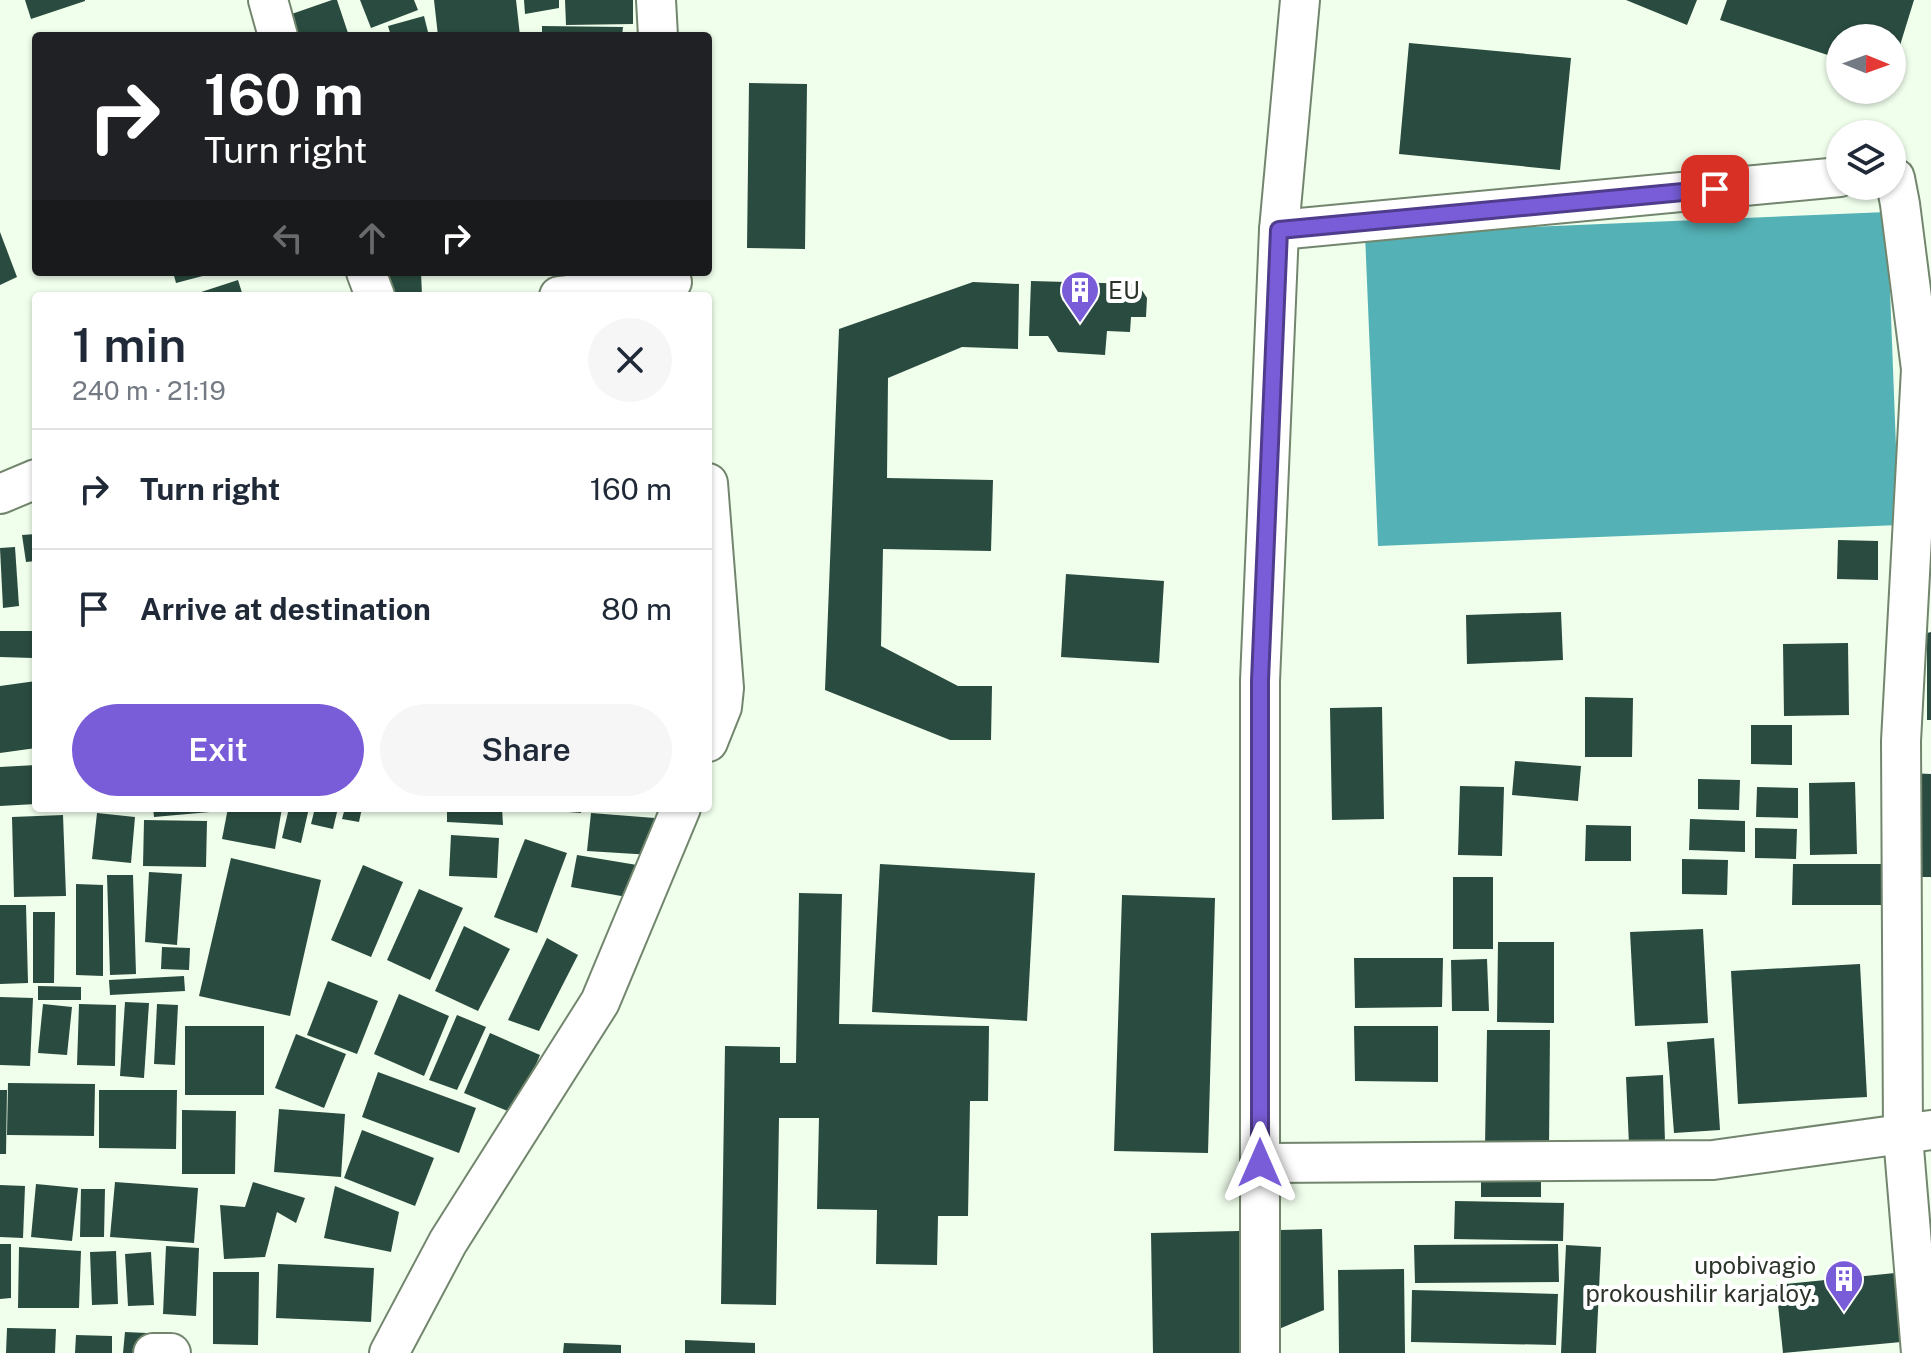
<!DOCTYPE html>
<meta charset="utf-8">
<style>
:root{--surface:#fff;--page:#f6f6f7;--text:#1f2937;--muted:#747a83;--line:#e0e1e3;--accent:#795dd8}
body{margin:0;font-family:"Public Sans",sans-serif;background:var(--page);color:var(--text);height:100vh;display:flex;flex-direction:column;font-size:30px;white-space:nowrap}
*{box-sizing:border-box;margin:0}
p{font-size:26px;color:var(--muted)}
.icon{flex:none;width:44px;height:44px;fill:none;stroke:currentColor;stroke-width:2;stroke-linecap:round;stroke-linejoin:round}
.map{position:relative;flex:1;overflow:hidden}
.side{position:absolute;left:32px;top:292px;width:680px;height:520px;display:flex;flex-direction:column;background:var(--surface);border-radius:8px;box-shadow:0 2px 6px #0004}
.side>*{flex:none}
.banner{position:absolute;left:32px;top:32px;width:680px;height:244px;border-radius:8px;box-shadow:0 2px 6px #0004;background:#202124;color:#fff;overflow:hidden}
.needle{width:52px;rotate:91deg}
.tools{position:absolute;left:1826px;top:24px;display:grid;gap:16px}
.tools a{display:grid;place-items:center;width:80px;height:80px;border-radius:50%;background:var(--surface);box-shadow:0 2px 6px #0004;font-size:40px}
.pin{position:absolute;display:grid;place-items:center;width:68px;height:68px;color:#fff;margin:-34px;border-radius:16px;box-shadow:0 4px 12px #0006}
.me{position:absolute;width:88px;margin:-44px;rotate:0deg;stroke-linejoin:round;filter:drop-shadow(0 0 6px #0008)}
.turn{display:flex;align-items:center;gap:28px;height:168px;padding:0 40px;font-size:36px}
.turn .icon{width:104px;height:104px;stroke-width:2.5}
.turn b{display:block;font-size:56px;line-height:68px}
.lanes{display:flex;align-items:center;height:76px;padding:0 40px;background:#0003;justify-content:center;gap:40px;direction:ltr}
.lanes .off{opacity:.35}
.round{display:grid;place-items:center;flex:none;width:84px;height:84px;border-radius:42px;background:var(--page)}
.overview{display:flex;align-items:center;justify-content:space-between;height:136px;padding:0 40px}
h1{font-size:48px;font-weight:600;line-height:60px}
.action{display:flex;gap:16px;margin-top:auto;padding:16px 40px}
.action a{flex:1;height:92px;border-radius:48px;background:var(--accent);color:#fff;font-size:32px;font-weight:600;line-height:92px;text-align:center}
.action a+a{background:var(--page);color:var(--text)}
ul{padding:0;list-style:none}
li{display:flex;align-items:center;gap:24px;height:120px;padding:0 40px;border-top:2px solid var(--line)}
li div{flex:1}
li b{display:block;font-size:30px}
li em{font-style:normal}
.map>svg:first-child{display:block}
.water{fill:#54b2b6}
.building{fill:#2a4b3f}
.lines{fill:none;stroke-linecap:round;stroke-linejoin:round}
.street-casing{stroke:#72866d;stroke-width:42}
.street{stroke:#fff;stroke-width:38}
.route-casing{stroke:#4f3c8c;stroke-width:20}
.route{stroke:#795dd8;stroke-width:14}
.labels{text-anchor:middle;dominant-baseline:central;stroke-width:8;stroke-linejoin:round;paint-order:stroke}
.poi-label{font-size:24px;fill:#2b3429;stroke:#fff;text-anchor:start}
</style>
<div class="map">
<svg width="1931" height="1353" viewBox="0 0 1931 1353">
<rect width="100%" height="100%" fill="#f0feec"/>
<polygon class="water" points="1887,212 1899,525 1378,546 1365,234"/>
<g class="building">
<polygon points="25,0 85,0 85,1 31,19"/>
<polygon points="332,0 337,0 349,36 290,36 283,17"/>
<polygon points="360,0 414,0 418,10 371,28"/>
<polygon points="434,0 516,0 520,36 438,36"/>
<polygon points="524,0 559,0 559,8 525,14"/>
<polygon points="565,0 633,0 633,24 566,25"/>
<polygon points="1626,0 1697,0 1687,25"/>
<polygon points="1727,0 1914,0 1893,68 1892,38 1840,38 1840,59 1720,20"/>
<polygon points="424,16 429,36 391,36 388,26"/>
<polygon points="542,26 623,27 622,36 542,36"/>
<polygon points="1409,43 1571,58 1560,170 1399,154"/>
<polygon points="749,83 807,84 805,249 747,248"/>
<polygon points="0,232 17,277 0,285"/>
<polygon points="173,272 214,272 214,273 176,283"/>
<polygon points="379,272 421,272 422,296 380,296"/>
<polygon points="238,280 243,296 192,296 192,295"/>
<polygon points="1031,281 1138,284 1147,298 1146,317 1131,317 1130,332 1107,331 1105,355 1058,352 1048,336 1029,336"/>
<polygon points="973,282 1019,284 1018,349 962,347 888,378 887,478 993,480 991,551 883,549 881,646 958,686 992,686 991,740 950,740 825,690 839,329"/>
<polygon points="36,534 36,561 26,562 22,535"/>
<polygon points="1838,540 1878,541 1878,580 1837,579"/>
<polygon points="15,547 19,606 3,608 0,548"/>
<polygon points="1066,574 1164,581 1159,663 1061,657"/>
<polygon points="1561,612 1563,660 1467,664 1466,615"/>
<polygon points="0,631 33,631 33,658 0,657"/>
<polygon points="1931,632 1931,720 1927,720 1927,633"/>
<polygon points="1848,643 1849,715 1784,716 1783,644"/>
<polygon points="36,681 36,748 0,753 0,686"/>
<polygon points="1585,697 1633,698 1632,757 1585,757"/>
<polygon points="1382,707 1384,819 1332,820 1330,708"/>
<polygon points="1751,725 1792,725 1792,765 1751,764"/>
<polygon points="1515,761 1581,766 1578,801 1512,795"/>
<polygon points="36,765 36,804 0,806 0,767"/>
<polygon points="1908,773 1931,774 1931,877 1907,877"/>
<polygon points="1698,779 1740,780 1739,810 1698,809"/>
<polygon points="1855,782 1857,854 1810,855 1809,783"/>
<polygon points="1460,786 1504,787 1502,856 1458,855"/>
<polygon points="1757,787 1798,788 1798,818 1756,817"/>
<polygon points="153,808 221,808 221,811 154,817"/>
<polygon points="228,808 282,808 275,849 222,839"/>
<polygon points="289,808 309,808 301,843 282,838"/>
<polygon points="315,808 338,808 333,829 311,824"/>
<polygon points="345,808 362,808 359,822 342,819"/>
<polygon points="447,808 502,808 503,825 447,822"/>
<polygon points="517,808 581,808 581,813"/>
<polygon points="97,813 135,817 131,863 92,859"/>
<polygon points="591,813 655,818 652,855 587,851"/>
<polygon points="63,815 66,896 14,897 12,817"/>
<polygon points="1690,819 1745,821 1745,852 1689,850"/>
<polygon points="144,820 207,821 206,867 143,866"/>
<polygon points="1586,825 1631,826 1631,861 1585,861"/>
<polygon points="1755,828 1797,829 1796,859 1755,858"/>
<polygon points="451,835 499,838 497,878 449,876"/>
<polygon points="525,839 567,853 537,933 494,917"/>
<polygon points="577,855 643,866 638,899 571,887"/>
<polygon points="231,858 321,880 290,1016 199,996"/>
<polygon points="1682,859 1728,860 1727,895 1682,894"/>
<polygon points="880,864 1035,873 1027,1021 872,1012"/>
<polygon points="1793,864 1891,864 1891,905 1792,905"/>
<polygon points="363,865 403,882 371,957 331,940"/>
<polygon points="149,872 182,874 177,945 145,942"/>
<polygon points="107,875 133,875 136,974 110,975"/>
<rect x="1453" y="877" width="40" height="72"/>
<polygon points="76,884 103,885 103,976 76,975"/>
<polygon points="419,889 463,908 430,980 387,960"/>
<polygon points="799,893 842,894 839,1024 989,1026 988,1101 970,1101 968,1216 938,1216 937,1265 876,1264 877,1210 817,1209 819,1118 779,1118 776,1305 721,1304 725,1046 780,1047 780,1063 796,1063"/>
<polygon points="1122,895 1215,898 1208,1153 1114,1151"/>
<polygon points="0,905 26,905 28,983 0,984"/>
<polygon points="33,912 55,912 54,983 33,983"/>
<polygon points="464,926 510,949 478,1011 435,991"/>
<polygon points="1703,929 1708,1023 1635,1026 1630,932"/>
<polygon points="547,938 578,955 539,1031 508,1020"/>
<polygon points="1498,942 1554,942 1554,1023 1497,1022"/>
<polygon points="162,947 190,948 189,970 161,969"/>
<polygon points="1354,958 1443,958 1442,1007 1355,1008"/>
<polygon points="1487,959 1489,1011 1452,1011 1451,960"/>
<polygon points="1860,964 1867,1097 1738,1104 1731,971"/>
<polygon points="184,976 185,991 110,995 109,980"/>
<polygon points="328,981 378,1001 357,1054 307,1035"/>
<polygon points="38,986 81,987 81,1000 38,1000"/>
<polygon points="399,994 449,1016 424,1076 374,1054"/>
<polygon points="0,997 33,998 30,1066 0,1065"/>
<polygon points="125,1002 149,1003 144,1078 120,1076"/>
<polygon points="43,1004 72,1007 67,1055 38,1053"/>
<polygon points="79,1004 116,1005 115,1066 77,1065"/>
<polygon points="157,1004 178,1005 175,1065 154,1064"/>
<polygon points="457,1015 486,1027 457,1090 429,1080"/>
<rect x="185" y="1026" width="79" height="69"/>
<polygon points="1354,1026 1438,1026 1438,1082 1355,1081"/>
<polygon points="1487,1030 1550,1030 1549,1147 1485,1146"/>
<polygon points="490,1033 540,1055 515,1114 464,1093"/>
<polygon points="296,1034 346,1054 324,1108 275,1088"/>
<polygon points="1714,1038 1720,1130 1674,1133 1667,1042"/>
<polygon points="378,1072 476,1108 459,1153 362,1117"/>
<polygon points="1663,1075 1665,1143 1629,1145 1626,1077"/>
<polygon points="8,1083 95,1084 94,1136 7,1135"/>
<polygon points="0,1090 7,1090 6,1154 0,1154"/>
<polygon points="99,1090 177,1090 176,1149 99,1148"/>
<polygon points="279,1109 345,1114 341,1177 274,1172"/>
<polygon points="182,1110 236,1111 235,1174 182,1174"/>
<polygon points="362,1130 434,1158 415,1206 344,1178"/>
<rect x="1481" y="1173" width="60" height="24"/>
<polygon points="115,1182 198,1188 194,1243 110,1237"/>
<polygon points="253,1182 305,1198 296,1223 277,1212 265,1257 224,1259 220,1205 245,1207"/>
<polygon points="36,1184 78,1188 72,1241 31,1237"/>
<polygon points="0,1185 25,1186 23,1238 0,1237"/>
<polygon points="335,1186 399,1212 391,1252 324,1238"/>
<polygon points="81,1189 105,1189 104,1237 80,1237"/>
<polygon points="1455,1201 1564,1203 1563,1241 1454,1239"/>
<polygon points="1322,1229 1324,1310 1246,1343 1246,1353 1153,1353 1151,1233"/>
<polygon points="0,1244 11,1244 11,1298 0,1299"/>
<polygon points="1558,1244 1559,1282 1415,1283 1414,1245"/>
<polygon points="1566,1245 1601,1247 1596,1353 1561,1353"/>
<polygon points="166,1246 199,1248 196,1316 163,1314"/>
<polygon points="19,1247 81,1251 79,1308 18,1308"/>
<polygon points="116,1251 118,1304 92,1305 90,1252"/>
<polygon points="151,1252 154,1305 128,1306 125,1254"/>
<polygon points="278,1264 374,1268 371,1322 276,1318"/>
<polygon points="1404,1269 1405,1353 1339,1353 1338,1270"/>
<polygon points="213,1272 259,1272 258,1345 213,1344"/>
<polygon points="1905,1272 1912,1341 1783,1353 1776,1285"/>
<polygon points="1412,1290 1558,1294 1556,1345 1411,1342"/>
<polygon points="7,1328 56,1329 55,1353 6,1353"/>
<polygon points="125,1332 147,1333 146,1353 123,1353"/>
<polygon points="76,1335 112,1336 112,1353 75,1353"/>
<polygon points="685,1340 755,1343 755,1353 685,1353"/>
<polygon points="564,1343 621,1345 621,1353 563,1353"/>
</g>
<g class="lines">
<defs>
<g id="street">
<polyline points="268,0 278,36"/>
<polyline points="656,0 658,36"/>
<polyline points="1892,177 1895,178 1900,204 1921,369 1901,741 1903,1136 1921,1353"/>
<polyline points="1279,230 1840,177"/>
<polyline points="366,272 375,296"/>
<polyline points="559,296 672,282"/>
<polyline points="708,483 724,688 722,707 708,742"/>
<polyline points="0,494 36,479"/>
<polyline points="1260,1163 1713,1160 1931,1130"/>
<polyline points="153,1353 171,1353"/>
<polyline points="389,1353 448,1242 600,1002 681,808"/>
<polyline points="1260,1353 1260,681 1279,230 1300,0"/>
</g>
</defs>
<use href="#street" class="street-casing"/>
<use href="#street" class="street"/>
</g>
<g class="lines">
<defs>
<polyline id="route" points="1260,1163 1260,681 1279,230 1715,189"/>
</defs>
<use href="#route" class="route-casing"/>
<use href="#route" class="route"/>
</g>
<defs>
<symbol id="building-pin" viewBox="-11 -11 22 30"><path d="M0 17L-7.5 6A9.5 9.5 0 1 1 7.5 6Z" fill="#795dd8" stroke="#fff"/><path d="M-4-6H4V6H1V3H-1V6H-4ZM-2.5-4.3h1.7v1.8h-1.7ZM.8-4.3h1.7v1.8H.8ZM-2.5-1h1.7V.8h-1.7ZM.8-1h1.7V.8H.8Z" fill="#fff"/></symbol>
</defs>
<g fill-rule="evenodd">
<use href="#building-pin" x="1058" y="268" width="44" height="60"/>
<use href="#building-pin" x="1822" y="1257" width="44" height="60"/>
</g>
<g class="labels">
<g class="poi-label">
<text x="1108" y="290">EU</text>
<text x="1816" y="1265" text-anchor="end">upobivagio<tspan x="1816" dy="28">prokoushilir karjaloy.</tspan></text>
</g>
</g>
</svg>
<div class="tools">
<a><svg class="needle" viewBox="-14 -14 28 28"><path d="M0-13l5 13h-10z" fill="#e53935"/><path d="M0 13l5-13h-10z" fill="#747a83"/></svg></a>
<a><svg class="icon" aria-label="layers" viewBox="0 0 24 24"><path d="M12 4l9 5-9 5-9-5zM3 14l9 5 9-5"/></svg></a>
</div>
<div class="pin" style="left:1715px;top:189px;background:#d93025"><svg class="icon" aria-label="arrive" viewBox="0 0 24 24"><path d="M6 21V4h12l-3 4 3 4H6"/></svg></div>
<svg class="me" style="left:1260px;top:1163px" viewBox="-20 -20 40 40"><path d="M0-17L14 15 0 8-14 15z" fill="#795dd8" stroke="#fff" stroke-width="4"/></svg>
<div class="banner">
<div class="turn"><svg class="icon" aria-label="right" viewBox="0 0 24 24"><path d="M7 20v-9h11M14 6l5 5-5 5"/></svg><div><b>160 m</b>Turn right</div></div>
<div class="lanes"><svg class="icon off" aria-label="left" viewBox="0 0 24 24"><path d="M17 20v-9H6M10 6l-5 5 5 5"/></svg><svg class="icon off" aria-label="ahead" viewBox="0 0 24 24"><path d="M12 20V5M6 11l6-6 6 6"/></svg><svg class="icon" aria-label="right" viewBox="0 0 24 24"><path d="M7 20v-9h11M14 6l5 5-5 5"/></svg></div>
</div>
<section class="side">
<div class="overview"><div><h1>1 min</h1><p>240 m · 21:19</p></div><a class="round"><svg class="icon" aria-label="close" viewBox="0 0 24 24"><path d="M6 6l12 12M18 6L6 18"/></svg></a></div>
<ul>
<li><svg class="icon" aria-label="right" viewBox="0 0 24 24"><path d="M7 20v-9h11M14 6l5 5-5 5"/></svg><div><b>Turn right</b></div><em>160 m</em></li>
<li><svg class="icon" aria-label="arrive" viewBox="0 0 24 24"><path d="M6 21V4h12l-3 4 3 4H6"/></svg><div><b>Arrive at destination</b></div><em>80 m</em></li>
</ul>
<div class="action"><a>Exit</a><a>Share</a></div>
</section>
</div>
